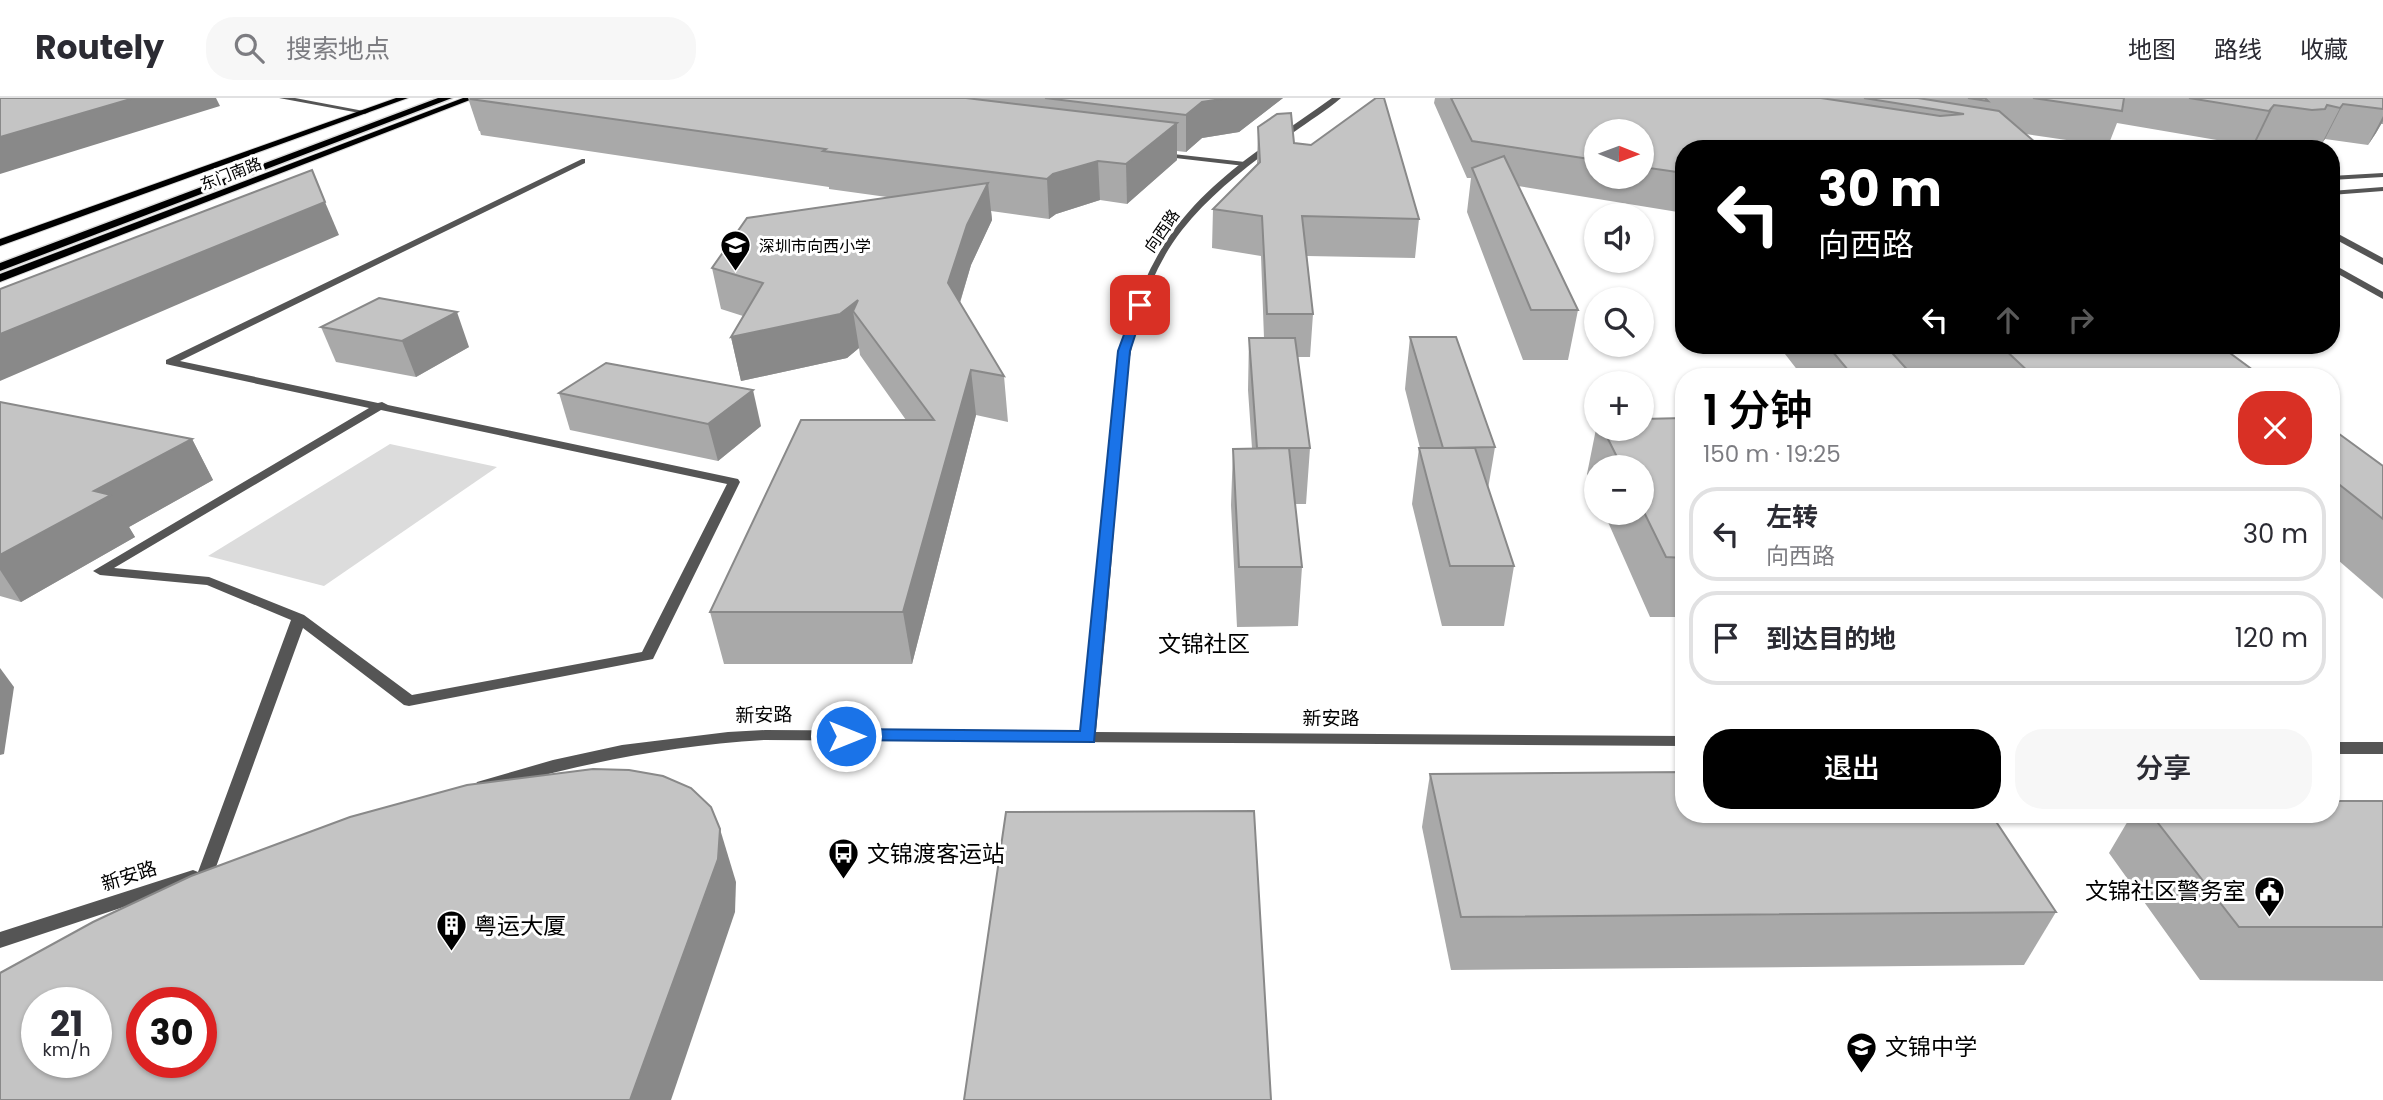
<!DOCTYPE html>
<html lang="zh">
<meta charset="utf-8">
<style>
:root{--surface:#fff;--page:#f7f7f7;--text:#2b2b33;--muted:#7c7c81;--line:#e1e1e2;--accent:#000}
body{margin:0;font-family:Poppins,"Noto Sans SC",sans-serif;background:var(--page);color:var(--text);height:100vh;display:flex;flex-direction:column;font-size:26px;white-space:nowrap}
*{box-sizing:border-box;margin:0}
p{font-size:23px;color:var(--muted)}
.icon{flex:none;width:38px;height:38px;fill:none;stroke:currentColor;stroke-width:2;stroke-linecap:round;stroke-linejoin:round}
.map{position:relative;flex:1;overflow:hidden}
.panel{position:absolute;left:1675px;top:270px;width:665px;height:455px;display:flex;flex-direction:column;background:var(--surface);border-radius:28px;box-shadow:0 2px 5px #0004}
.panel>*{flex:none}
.guide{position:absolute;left:1675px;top:42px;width:665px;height:214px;border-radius:28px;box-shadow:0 2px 5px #0004;background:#000;color:#fff;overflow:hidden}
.needle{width:46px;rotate:91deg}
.controls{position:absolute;left:1584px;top:21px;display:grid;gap:14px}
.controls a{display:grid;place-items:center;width:70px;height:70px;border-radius:50%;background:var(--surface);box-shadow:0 2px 5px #0004;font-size:35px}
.speed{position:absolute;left:21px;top:889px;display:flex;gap:14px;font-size:35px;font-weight:700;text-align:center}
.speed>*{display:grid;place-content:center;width:91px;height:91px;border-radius:50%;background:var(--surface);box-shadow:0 2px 5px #0004;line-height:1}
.speed small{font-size:18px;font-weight:400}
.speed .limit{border:10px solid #d22;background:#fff;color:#111}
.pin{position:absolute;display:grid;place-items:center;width:60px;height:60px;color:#fff;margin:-30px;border-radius:14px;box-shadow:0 4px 10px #0006}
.me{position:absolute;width:77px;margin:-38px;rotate:90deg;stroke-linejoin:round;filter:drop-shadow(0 0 5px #0008)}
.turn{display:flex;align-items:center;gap:24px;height:147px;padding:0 28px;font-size:32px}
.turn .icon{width:91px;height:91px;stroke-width:2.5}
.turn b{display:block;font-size:49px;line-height:60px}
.lanes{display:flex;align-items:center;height:66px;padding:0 28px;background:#0003;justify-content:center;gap:35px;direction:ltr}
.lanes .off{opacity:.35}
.round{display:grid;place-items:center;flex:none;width:74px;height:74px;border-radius:28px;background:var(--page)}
.overview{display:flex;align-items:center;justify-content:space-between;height:119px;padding:0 28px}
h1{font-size:42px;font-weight:600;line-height:52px;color:var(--accent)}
.button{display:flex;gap:14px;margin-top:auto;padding:14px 28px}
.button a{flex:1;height:80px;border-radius:28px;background:var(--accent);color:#fff;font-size:28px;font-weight:600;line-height:80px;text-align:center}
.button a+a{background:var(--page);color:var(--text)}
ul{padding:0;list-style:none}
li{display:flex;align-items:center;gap:21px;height:94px;margin:0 14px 10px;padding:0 14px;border:4px solid var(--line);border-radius:28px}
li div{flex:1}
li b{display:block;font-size:26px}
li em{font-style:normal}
header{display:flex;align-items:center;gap:42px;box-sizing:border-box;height:98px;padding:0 35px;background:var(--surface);border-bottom:2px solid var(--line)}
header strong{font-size:33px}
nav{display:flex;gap:38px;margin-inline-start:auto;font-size:24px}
.search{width:490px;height:63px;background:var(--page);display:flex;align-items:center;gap:18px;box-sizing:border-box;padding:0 24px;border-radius:28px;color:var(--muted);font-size:26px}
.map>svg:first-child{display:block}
.green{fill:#dcdcdc}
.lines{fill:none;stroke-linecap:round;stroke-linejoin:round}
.primary-casing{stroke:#dbdbdb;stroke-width:2}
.trunk-casing{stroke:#dbdbdb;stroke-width:3}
.service{fill:#555;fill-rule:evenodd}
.minor{fill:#555;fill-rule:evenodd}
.tertiary{fill:#555;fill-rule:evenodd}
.primary{fill:#000;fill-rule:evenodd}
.trunk{fill:#000;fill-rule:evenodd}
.wall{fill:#a9a9a9;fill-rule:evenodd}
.shaded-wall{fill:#898989}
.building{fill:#c4c4c4;stroke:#898989;stroke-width:2;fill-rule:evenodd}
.route{fill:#1a73e8;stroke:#114b97;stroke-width:2}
.labels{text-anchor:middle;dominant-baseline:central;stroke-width:6;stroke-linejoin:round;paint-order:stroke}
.far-street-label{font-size:16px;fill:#000;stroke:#fff}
.far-poi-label{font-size:16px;fill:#000;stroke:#fff;text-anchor:start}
.street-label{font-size:19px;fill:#000;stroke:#fff}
.quarter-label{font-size:23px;fill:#000;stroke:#fff}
.near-poi-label{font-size:23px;fill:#000;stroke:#fff;text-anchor:start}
</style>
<header>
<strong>Routely</strong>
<div class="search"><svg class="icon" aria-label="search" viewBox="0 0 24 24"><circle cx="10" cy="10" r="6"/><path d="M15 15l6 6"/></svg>搜索地点</div>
<nav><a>地图</a><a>路线</a><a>收藏</a></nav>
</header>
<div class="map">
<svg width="2383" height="1002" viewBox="0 0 2383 1002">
<rect width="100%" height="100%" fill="#fff"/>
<polygon class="green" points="390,346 497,369 324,488 208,458"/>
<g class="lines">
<defs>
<g id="primary">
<polygon points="396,0 408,0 0,148 0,141"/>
<polygon points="463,0 475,0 0,184 0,176"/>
</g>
<polygon id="trunk" points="438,0 452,0 0,173 0,165"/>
</defs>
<use href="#primary" class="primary-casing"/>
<use href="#trunk" class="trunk-casing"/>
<polygon class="service" points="1155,54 1245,64 1249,66 1245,68 1158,58 1154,56"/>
<g class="minor">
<polygon points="279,0 295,0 369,14 365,16"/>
<path d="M1332,0H1341C1326,13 1309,23 1294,34C1254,63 1213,93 1182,132C1120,212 1123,321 1115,417C1110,489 1103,561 1096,634L1684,638V648L765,642C668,648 576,666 483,694L477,692L475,688L477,684L553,662L622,647L728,634L765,632L1081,634C1088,561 1096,489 1103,417C1112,318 1113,216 1174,132C1214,77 1278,39 1332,0Z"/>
<path d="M582,61H585V65L180,263L378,305L382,304L388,307L738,381L740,384L653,561L409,608L404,607L303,530L212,780H201L199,784L0,850V834L193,772L198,774L291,522L207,487L100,477L93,473L369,310L170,267L166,266V262ZM381,312L727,386L642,554L412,597L304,517L209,479L114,470Z"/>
<polygon points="2383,75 2383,79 2331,82 2331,78"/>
<polygon points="2383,89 2383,93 2331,97 2331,93"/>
<rect x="2331" y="644" width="52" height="12"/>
</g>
<g class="tertiary">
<polygon points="2331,132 2383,160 2383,167 2331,139"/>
<polygon points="2331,165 2383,194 2383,201 2331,172"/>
</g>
<use href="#primary" class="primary"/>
<use href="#trunk" class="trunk"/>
</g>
<g class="wall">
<polygon points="468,0 1283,0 1239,34 1202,40 1186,54 1177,53 1177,62 1127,106 1100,102 1056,116 1049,121 991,113 992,122 971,167 960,205 1004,278 1008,324 976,317 912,566 724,566 710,514 906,322 860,257 859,250 847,260 741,283 731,239 743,218 721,211 712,170 887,99 829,91 829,89 481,37 480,33 479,33"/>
<path d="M1435,0H2383V26H2381L2376,35L2368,47L2325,41L2322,45L2310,42L2307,47H2295L2257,42L2252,48L2117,25L2108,48L2026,36L1684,51V115L1518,88L1578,212L1568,262H1523L1467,114L1471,80H1467L1434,5ZM1596,33H1642V79H1596Z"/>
<polygon points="1258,29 1294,45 1419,121 1415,160 1307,158 1313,216 1310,259 1297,259 1310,350 1306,406 1295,406 1302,469 1298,528 1237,529 1231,407 1233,351 1252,350 1248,292 1249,240 1264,240 1261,158 1212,150 1213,111 1257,66"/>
<polygon points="321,229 469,249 416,279 336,264"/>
<polygon points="1410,239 1495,349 1488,391 1514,468 1504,528 1442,528 1412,406 1419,350 1420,350 1405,291"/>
<polygon points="1778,247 2219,247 2261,278 1968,278 1960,270 1906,270 1913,278 1802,278"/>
<polygon points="559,295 761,328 718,363 570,332"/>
<polygon points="0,304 192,341 213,382 129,429 135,439 21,504 0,498"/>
<polygon points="1684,320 1684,519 1650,519 1604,415 1642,415 1642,369 1596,369 1596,396 1587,376 1596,331 1642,331"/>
<polygon points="2331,330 2383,368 2383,501 2331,456"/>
<polygon points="1430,676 2056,814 2024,867 1451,872 1422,729"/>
<polygon points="2383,703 2383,883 2200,882 2109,755 2132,716 2331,716"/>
</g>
<g class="shaded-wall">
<polygon points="134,0 216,0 220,8 0,76 0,39"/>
<polygon points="1228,0 1283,0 1239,34 1202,40 1186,54 1186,17 1202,4"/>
<polygon points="2343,6 2325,41 2322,45 2340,10"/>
<polygon points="2274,7 2257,42 2252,48 2269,13"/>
<polygon points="2383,18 2383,23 2376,35 2368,47"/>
<polygon points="1177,25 1177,62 1127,106 1126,66"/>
<polygon points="1098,63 1100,102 1056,116 1049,121 1047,81 1053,76"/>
<polygon points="988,85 992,122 971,167 953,227 948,185 967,127"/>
<polygon points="325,104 339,137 0,283 0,236"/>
<polygon points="858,202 853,213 859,250 847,260 741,283 731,239"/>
<polygon points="457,214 469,249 416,279 402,243"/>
<polygon points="971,272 976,317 912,566 903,514"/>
<polygon points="753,292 761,328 718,363 708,326"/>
<polygon points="192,341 213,382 129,429 135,439 21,504 0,472 0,457 94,393"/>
<polygon points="0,570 14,589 4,656 0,657"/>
<polygon points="720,731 736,784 735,814 671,1002 630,1002"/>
</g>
<g class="building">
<polygon points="0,0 134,0 0,39"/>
<polygon points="473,0 966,0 1177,25 1126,66 1098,63 1053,76 1047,81 823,53 826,51 470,1"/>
<polygon points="1045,0 1228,0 1202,4 1186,17"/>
<polygon points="1376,0 1384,0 1419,121 1302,118 1313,216 1267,216 1262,118 1213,111 1260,64 1258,29 1277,16 1291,15 1294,45 1311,47"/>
<polygon points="1451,0 1821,0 1940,18 1964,16 1864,0 1918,0 1999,13 2043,51 1684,51 1684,75 1642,69 1642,33 1596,33 1596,62 1472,43"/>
<polygon points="1968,0 1985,0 1988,3"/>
<polygon points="2033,0 2124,0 2122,13"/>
<polygon points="2189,0 2383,0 2383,11 2343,6 2340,10 2327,7 2325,11 2312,12 2274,7 2269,13"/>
<polygon points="1504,58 1578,212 1531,212 1472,70"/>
<polygon points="312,72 325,104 0,236 0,191"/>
<polygon points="988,85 967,127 948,185 1004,278 971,272 903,514 710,514 801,322 934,322 853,213 858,202 840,216 731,239 763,185 712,170 747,120"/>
<polygon points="379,200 457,214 402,243 321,229"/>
<polygon points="1410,239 1456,239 1495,349 1443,350"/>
<polygon points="1249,240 1295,240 1310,350 1257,350"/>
<polygon points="1827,247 1885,247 1913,278 1853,278"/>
<polygon points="2000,247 2219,247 2261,278 2033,278"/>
<polygon points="606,265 753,292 708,326 559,295"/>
<polygon points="0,304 192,341 94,393 111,397 0,457"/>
<polygon points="1684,320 1684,460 1666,459 1642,410 1642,369 1622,369 1603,331 1642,331 1642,321"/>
<polygon points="2331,330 2383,368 2383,421 2331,380"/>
<polygon points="1289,350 1302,469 1239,469 1233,351"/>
<polygon points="1419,350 1475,350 1514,468 1450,468"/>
<path d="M593,671L629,672L663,678L691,690L711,709L720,731L718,761L630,1002H0V875L93,824L191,778L350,719L467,687ZM37,905H96V964H37ZM142,905H201V964H142Z"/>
<polygon points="1684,674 1684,716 1991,716 2056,814 1461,819 1430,676"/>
<polygon points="2331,703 2383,703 2383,829 2239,829 2151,716 2331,716"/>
<polygon points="1254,713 1271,1002 964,1002 1006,714"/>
</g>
<polygon class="route" points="1136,204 1145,207 1130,253 1094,644 839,642 837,638 839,633 846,631 1080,633 1118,253"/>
<defs>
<symbol id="school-pin" viewBox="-11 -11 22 30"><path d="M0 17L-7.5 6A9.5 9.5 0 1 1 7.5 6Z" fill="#000" stroke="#fff"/><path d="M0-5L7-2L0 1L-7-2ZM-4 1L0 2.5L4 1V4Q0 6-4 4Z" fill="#fff"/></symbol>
<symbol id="bus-pin" viewBox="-11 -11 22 30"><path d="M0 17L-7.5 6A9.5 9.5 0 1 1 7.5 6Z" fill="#000" stroke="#fff"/><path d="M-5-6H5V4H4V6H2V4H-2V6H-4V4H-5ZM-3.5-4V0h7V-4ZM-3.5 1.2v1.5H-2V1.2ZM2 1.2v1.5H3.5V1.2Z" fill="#fff"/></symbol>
<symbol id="civic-pin" viewBox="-11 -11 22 30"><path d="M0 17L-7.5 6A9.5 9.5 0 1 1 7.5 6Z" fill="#000" stroke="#fff"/><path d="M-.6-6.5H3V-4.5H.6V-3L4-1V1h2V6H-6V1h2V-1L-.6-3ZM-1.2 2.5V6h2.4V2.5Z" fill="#fff"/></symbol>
<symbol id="building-pin" viewBox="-11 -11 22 30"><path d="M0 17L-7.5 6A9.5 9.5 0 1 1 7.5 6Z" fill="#000" stroke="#fff"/><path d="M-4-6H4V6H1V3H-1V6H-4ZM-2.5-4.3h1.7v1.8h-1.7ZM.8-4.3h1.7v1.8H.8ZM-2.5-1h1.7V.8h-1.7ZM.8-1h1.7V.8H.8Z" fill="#fff"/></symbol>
</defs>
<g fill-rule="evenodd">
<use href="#school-pin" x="718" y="130" width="35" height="47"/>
<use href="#bus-pin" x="826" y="738" width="35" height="47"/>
<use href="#civic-pin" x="2252" y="776" width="35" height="47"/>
<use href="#building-pin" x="434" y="810" width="35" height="47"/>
<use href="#school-pin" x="1844" y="932" width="35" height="47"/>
</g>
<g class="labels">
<g class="far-street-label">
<text transform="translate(231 76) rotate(-21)">东门南路</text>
<text transform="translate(1162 133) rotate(-55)">向西路</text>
</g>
<g class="far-poi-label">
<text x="759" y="148">深圳市向西小学</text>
</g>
<g class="street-label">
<text transform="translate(764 617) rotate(-1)">新安路</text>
<text x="1331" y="620">新安路</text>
<text transform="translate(129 778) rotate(-18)">新安路</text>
</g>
<g class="quarter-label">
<text x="1204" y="546">文锦社区</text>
</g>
<g class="near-poi-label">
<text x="867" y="756">文锦渡客运站</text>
<text x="2246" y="793" text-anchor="end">文锦社区警务室</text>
<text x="474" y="828">粤运大厦</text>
<text x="1885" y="949">文锦中学</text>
</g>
</g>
</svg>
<div class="controls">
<a><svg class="needle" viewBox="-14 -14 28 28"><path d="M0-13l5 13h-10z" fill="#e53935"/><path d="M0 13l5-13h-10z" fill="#7c7c81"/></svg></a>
<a><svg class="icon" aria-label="sound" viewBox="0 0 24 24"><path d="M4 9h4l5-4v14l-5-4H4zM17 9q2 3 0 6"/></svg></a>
<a><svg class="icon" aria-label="search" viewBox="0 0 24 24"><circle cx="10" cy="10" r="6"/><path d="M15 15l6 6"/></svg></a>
<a>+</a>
<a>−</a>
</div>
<div class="speed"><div>21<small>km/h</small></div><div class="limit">30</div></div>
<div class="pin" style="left:1140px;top:207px;background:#d93025"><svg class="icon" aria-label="arrive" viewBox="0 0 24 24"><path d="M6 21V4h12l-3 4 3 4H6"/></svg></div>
<svg class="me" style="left:846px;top:638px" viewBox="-20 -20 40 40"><circle r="17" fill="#1a73e8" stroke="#fff" stroke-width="3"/><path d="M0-11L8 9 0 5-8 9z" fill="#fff"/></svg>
<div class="guide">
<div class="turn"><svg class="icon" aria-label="left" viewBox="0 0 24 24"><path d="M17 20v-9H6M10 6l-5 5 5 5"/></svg><div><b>30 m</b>向西路</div></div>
<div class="lanes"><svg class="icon" aria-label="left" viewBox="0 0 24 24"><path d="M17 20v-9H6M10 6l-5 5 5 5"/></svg><svg class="icon off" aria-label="ahead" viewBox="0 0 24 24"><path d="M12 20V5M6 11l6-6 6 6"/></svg><svg class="icon off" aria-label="right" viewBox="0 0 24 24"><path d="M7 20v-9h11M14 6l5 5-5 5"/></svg></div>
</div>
<section class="panel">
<div class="overview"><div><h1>1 分钟</h1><p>150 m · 19:25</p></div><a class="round" style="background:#d93025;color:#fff"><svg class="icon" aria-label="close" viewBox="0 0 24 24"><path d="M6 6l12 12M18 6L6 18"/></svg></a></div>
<ul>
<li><svg class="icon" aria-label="left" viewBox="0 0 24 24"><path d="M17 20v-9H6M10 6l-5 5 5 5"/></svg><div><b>左转</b><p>向西路</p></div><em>30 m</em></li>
<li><svg class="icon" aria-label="arrive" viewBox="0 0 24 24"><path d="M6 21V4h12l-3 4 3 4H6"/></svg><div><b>到达目的地</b></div><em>120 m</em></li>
</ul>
<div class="button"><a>退出</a><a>分享</a></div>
</section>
</div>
